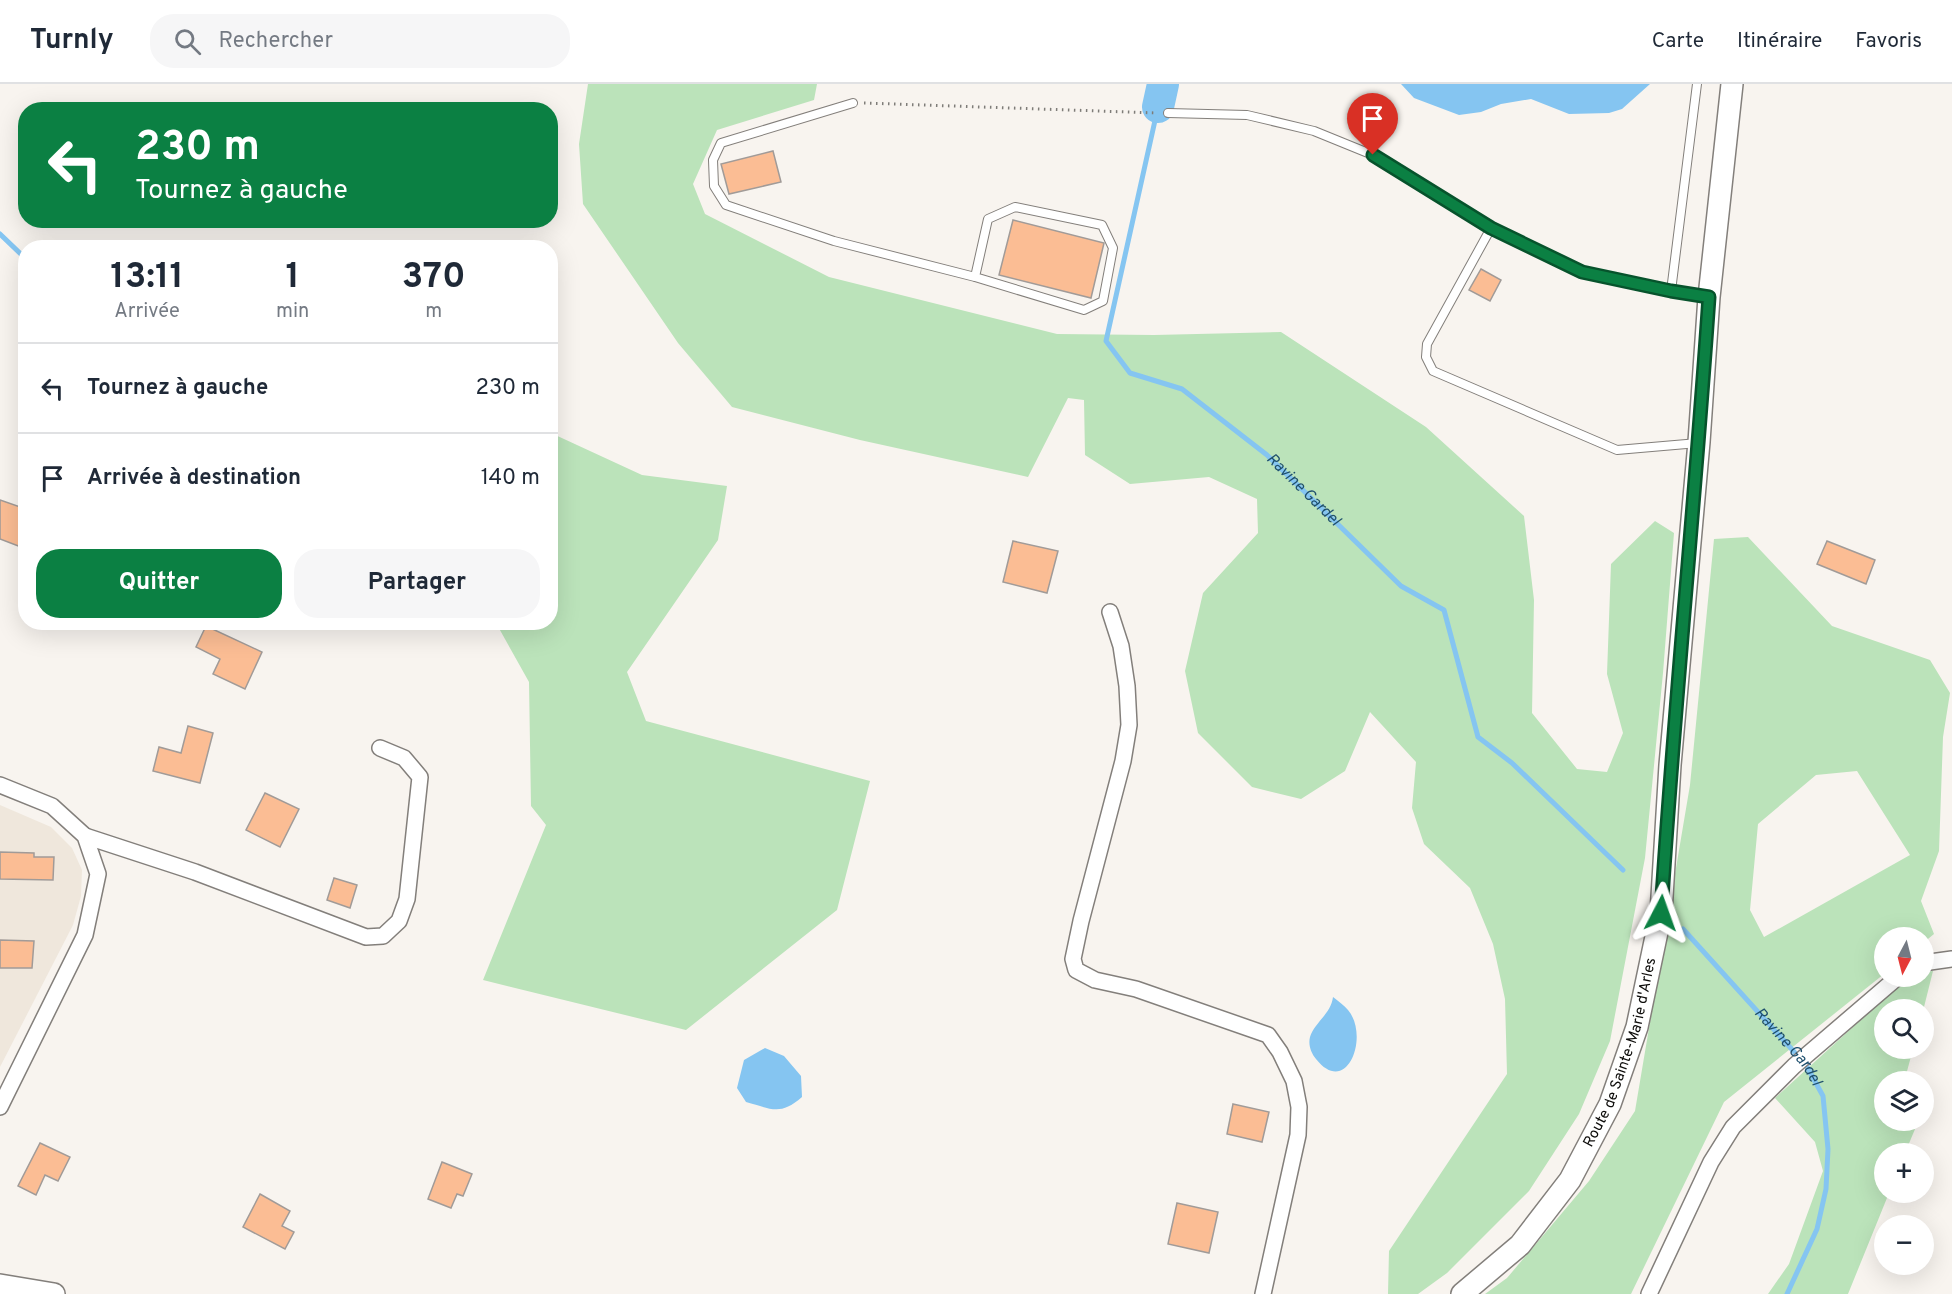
<!DOCTYPE html>
<html lang="fr">
<meta charset="utf-8">
<style>
:root{--surface:#fff;--page:#f6f6f7;--text:#1f2937;--muted:#747a83;--line:#e0e1e3;--accent:#0b8043}
body{margin:0;font-family:Overpass,sans-serif;background:var(--page);color:var(--text);height:100vh;display:flex;flex-direction:column;font-size:22px;white-space:nowrap}
*{box-sizing:border-box;margin:0}
p{font-size:20px;color:var(--muted)}
.icon{flex:none;width:33px;height:33px;fill:none;stroke:currentColor;stroke-width:2;stroke-linecap:round;stroke-linejoin:round}
.map{position:relative;flex:1;overflow:hidden}
.sheet{position:absolute;left:18px;top:156px;width:540px;height:390px;display:flex;flex-direction:column;background:var(--surface);border-radius:24px;box-shadow:0 6px 24px #0002}
.sheet>*{flex:none}
.top-card{position:absolute;left:18px;top:18px;width:540px;height:126px;border-radius:24px;box-shadow:0 6px 24px #0002;background:#0b8043;color:#fff;overflow:hidden}
.needle{width:39px;rotate:187deg}
.tools{position:absolute;left:1874px;top:843px;display:grid;gap:12px}
.tools a{display:grid;place-items:center;width:60px;height:60px;border-radius:50%;background:var(--surface);box-shadow:0 6px 24px #0002;font-size:30px}
.pin{position:absolute;display:grid;place-items:center;width:51px;height:51px;color:#fff;margin:-62px -26px;border-radius:50% 50% 50% 0;rotate:-45deg;box-shadow:0 0 6px #0007}
.pin .icon{rotate:45deg}
.me{position:absolute;width:66px;margin:-33px;rotate:4deg;stroke-linejoin:round;filter:drop-shadow(0 0 4px #0008)}
.turn{display:flex;align-items:center;gap:21px;height:126px;padding:0 18px;font-size:27px}
.turn .icon{width:78px;height:78px;stroke-width:2.5}
.turn b{display:block;font-size:42px;line-height:51px}
.eta{display:flex;justify-content:space-evenly;align-items:center;height:102px;text-align:center}
.eta b{font-size:36px;font-weight:700;line-height:42px}
.primary-button{display:flex;gap:12px;margin-top:auto;padding:12px 18px}
.primary-button a{flex:1;height:69px;border-radius:24px;background:var(--accent);color:#fff;font-size:24px;font-weight:700;line-height:69px;text-align:center}
.primary-button a+a{background:var(--page);color:var(--text)}
ul{padding:0;list-style:none}
li{display:flex;align-items:center;gap:18px;height:90px;padding:0 18px;border-top:2px solid var(--line)}
li div{flex:1}
li b{display:block;font-size:22px}
li em{font-style:normal}
header{display:flex;align-items:center;gap:36px;box-sizing:border-box;height:84px;padding:0 30px;background:var(--surface);border-bottom:2px solid var(--line)}
header strong{font-size:28px}
nav{display:flex;gap:33px;margin-inline-start:auto;font-size:21px}
.search{width:420px;height:54px;background:var(--page);display:flex;align-items:center;gap:15px;box-sizing:border-box;padding:0 21px;border-radius:24px;color:var(--muted);font-size:22px}
.map>svg:first-child{display:block}
.built{fill:#efe7dc}
.green{fill:#bbe3ba;fill-rule:evenodd}
.water{fill:#85c5f1}
.lines{fill:none;stroke-linecap:round;stroke-linejoin:round}
.stream{stroke:#85c5f1;stroke-width:5}
.river{stroke:#85c5f1;stroke-width:32}
.building{fill:#fbbd94;stroke:#a19b98;stroke-width:1.5}
.service-casing{stroke:#837f7b;stroke-width:10}
.minor-casing{stroke:#837f7b;stroke-width:18}
.secondary-casing{stroke:#837f7b;stroke-width:24}
.path{stroke:#7e7c78;stroke-width:3;stroke-dasharray:1.5 4.5;stroke-linecap:butt}
.service{stroke:#fff;stroke-width:8}
.minor{stroke:#fff;stroke-width:15}
.secondary{stroke:#fff;stroke-width:21}
.route-casing{stroke:#07532c;stroke-width:15}
.route{stroke:#0b8043;stroke-width:10}
.labels{text-anchor:middle;dominant-baseline:central;stroke-width:6;stroke-linejoin:round;paint-order:stroke}
.street-label{font-size:15px;fill:#0e0d0b;stroke:#fff}
.water-label{font-size:16px;font-style:italic;fill:#1e4f6d;stroke:#fff}
</style>
<header>
<strong>Turnly</strong>
<div class="search"><svg class="icon" aria-label="search" viewBox="0 0 24 24"><circle cx="10" cy="10" r="6"/><path d="M15 15l6 6"/></svg>Rechercher</div>
<nav><a>Carte</a><a>Itinéraire</a><a>Favoris</a></nav>
</header>
<div class="map">
<svg width="1952" height="1210" viewBox="0 0 1952 1210">
<rect width="100%" height="100%" fill="#f8f4ef"/>
<polygon class="built" points="0,721 51,743 72,764 82,786 81,812 73,841 0,983"/>
<g class="green">
<polygon points="588,0 817,0 814,16 717,46 693,100 705,130 829,193 1057,250 1154,251 1281,248 1426,343 1524,432 1534,516 1532,629 1577,685 1607,688 1623,649 1607,590 1611,480 1655,437 1674,449 1663,589 1645,774 1610,957 1579,1030 1529,1107 1447,1189 1418,1210 1388,1210 1389,1167 1507,990 1505,915 1493,860 1470,804 1424,760 1412,724 1416,678 1370,628 1345,687 1301,715 1252,703 1198,649 1185,587 1203,509 1258,449 1257,415 1209,393 1130,400 1085,371 1084,316 1068,314 1028,393 860,356 732,323 678,259 583,120 579,60"/>
<polygon points="551,349 642,391 727,402 718,456 627,588 646,637 870,697 837,826 686,946 483,896 546,741 531,722 529,598 496,539 474,539 550,538"/>
<path d="M1748,453L1832,542L1930,576L1950,609L1943,653L1939,767L1921,817L1934,850L1923,859V854H1884V890L1724,1018L1631,1210H1485L1507,1194L1589,1097L1635,1027L1690,701L1714,455ZM1857,687L1910,771L1764,853L1750,826L1758,740L1816,691Z"/>
<polygon points="1933,887 1923,927 1884,926 1884,964 1913,965 1906,991 1908,997 1884,998 1884,1036 1917,1037 1918,1038 1905,1069 1884,1070 1884,1108 1889,1109 1848,1210 1768,1210 1789,1180 1823,1087 1815,1058 1775,1014 1898,902 1913,893 1923,892 1923,888"/>
</g>
<g class="water">
<polygon points="1401,0 1650,0 1622,25 1609,29 1569,30 1531,15 1501,20 1481,28 1459,31 1414,14"/>
<path d="M1333,913C1338,917 1344,921 1348,926C1370,952 1347,1014 1316,975C1311,969 1308,961 1310,953C1314,939 1331,930 1333,913Z"/>
<path d="M765,964L784,972L801,992L802,1013C780,1032 772,1025 746,1018L737,1004L744,976Z"/>
</g>
<g class="lines">
<g class="stream">
<path id="s1" d="M1158,23L1106,257L1130,289L1182,305L1267,371L1401,502L1444,526L1478,653L1512,679L1623,786"/>
<polyline points="0,150 26,175"/>
<path id="s2" d="M1683,845L1806,981L1823,1012L1828,1065L1826,1105L1817,1145L1787,1210"/>
</g>
<polyline class="river" points="1158,23 1163,0"/>
</g>
<g class="building">
<polygon points="773,67 781,98 729,110 721,80"/>
<polygon points="1013,136 1104,159 1091,214 999,191"/>
<polygon points="1481,185 1501,196 1490,217 1469,206"/>
<polygon points="0,416 26,425 26,451 21,463 0,455"/>
<polygon points="1013,457 1058,467 1047,509 1003,498"/>
<polygon points="1827,457 1875,476 1866,500 1817,480"/>
<polygon points="206,542 262,568 245,605 213,590 220,575 196,563"/>
<polygon points="188,642 213,649 200,699 153,687 159,663 181,669"/>
<polygon points="265,709 299,725 280,763 246,746"/>
<polygon points="0,768 34,769 34,773 54,773 53,796 0,795"/>
<polygon points="334,794 357,801 350,824 327,816"/>
<polygon points="0,856 34,857 32,884 0,884"/>
<polygon points="1233,1020 1269,1028 1262,1058 1227,1050"/>
<polygon points="40,1059 70,1073 58,1097 45,1091 36,1111 18,1102"/>
<polygon points="442,1078 472,1090 463,1112 457,1110 451,1124 428,1115"/>
<polygon points="260,1110 290,1127 282,1142 294,1148 285,1165 243,1143"/>
<polygon points="1177,1119 1218,1128 1209,1169 1168,1160"/>
</g>
<g class="lines">
<defs>
<g id="service">
<polyline points="853,19 721,59 713,76 714,102 726,121 834,157 975,193 1084,226 1103,217 1113,164 1102,141 1015,123 988,135 975,193"/>
<polyline points="1168,29 1247,31 1314,47 1373,71 1491,144 1582,188 1671,207 1707,213"/>
<polyline points="1491,144 1427,260 1426,273 1433,287 1617,366 1698,359"/>
<polyline points="1671,207 1697,0"/>
</g>
<g id="minor">
<polyline points="1110,528 1121,562 1127,602 1129,641 1123,677 1081,837 1073,875 1076,886 1095,896 1136,905 1268,951 1280,968 1294,997 1299,1023 1298,1051 1263,1210"/>
<polyline points="0,701 52,722 85,752 98,790 85,851 0,1023"/>
<polyline points="85,752 195,788 366,853 383,852 399,837 407,815 420,693 404,674 380,664"/>
<polyline points="1923,879 1952,875"/>
<polyline points="1649,1210 1711,1078 1733,1043 1794,982 1899,892"/>
</g>
<g id="secondary">
<polyline points="0,1201 54,1210"/>
<path id="s3" d="M1462,1210L1520,1161L1570,1096L1610,1020L1637,943L1661,829L1670,681L1699,358L1709,213L1732,0"/>
</g>
</defs>
<use href="#service" class="service-casing"/>
<use href="#minor" class="minor-casing"/>
<use href="#secondary" class="secondary-casing"/>
<polyline class="path" points="864,19 1157,29"/>
<use href="#service" class="service"/>
<use href="#minor" class="minor"/>
<use href="#secondary" class="secondary"/>
</g>
<g class="lines">
<defs>
<path id="route" d="M1373,71L1491,144L1582,188L1671,207L1709,213C1695,419 1674,624 1661,829"/>
</defs>
<use href="#route" class="route-casing"/>
<use href="#route" class="route"/>
</g>
<g class="labels">
<g class="street-label">
<text stroke="none"><textPath href="#s3" startOffset="296">Route de Sainte-Marie d'Arles</textPath></text>
</g>
<g class="water-label">
<text stroke="none"><textPath href="#s1" startOffset="492">Ravine Gardel</textPath></text>
<text stroke="none"><textPath href="#s2" startOffset="158">Ravine Gardel</textPath></text>
</g>
</g>
</svg>
<div class="tools">
<a><svg class="needle" viewBox="-14 -14 28 28"><path d="M0-13l5 13h-10z" fill="#e53935"/><path d="M0 13l5-13h-10z" fill="#747a83"/></svg></a>
<a><svg class="icon" aria-label="search" viewBox="0 0 24 24"><circle cx="10" cy="10" r="6"/><path d="M15 15l6 6"/></svg></a>
<a><svg class="icon" aria-label="layers" viewBox="0 0 24 24"><path d="M12 4l9 5-9 5-9-5zM3 14l9 5 9-5"/></svg></a>
<a>+</a>
<a>−</a>
</div>
<div class="pin" style="left:1373px;top:71px;background:#d93025"><svg class="icon" aria-label="arrive" viewBox="0 0 24 24"><path d="M6 21V4h12l-3 4 3 4H6"/></svg></div>
<svg class="me" style="left:1661px;top:829px" viewBox="-20 -20 40 40"><path d="M0-17L14 15 0 8-14 15z" fill="#0b8043" stroke="#fff" stroke-width="4"/></svg>
<div class="top-card">
<div class="turn"><svg class="icon" aria-label="left" viewBox="0 0 24 24"><path d="M17 20v-9H6M10 6l-5 5 5 5"/></svg><div><b>230 m</b>Tournez à gauche</div></div>
</div>
<section class="sheet">
<div class="eta">
<div><b>13:11</b><p>Arrivée</p></div>
<div><b>1</b><p>min</p></div>
<div><b>370</b><p>m</p></div>
</div>
<ul>
<li><svg class="icon" aria-label="left" viewBox="0 0 24 24"><path d="M17 20v-9H6M10 6l-5 5 5 5"/></svg><div><b>Tournez à gauche</b></div><em>230 m</em></li>
<li><svg class="icon" aria-label="arrive" viewBox="0 0 24 24"><path d="M6 21V4h12l-3 4 3 4H6"/></svg><div><b>Arrivée à destination</b></div><em>140 m</em></li>
</ul>
<div class="primary-button"><a>Quitter</a><a>Partager</a></div>
</section>
</div>
